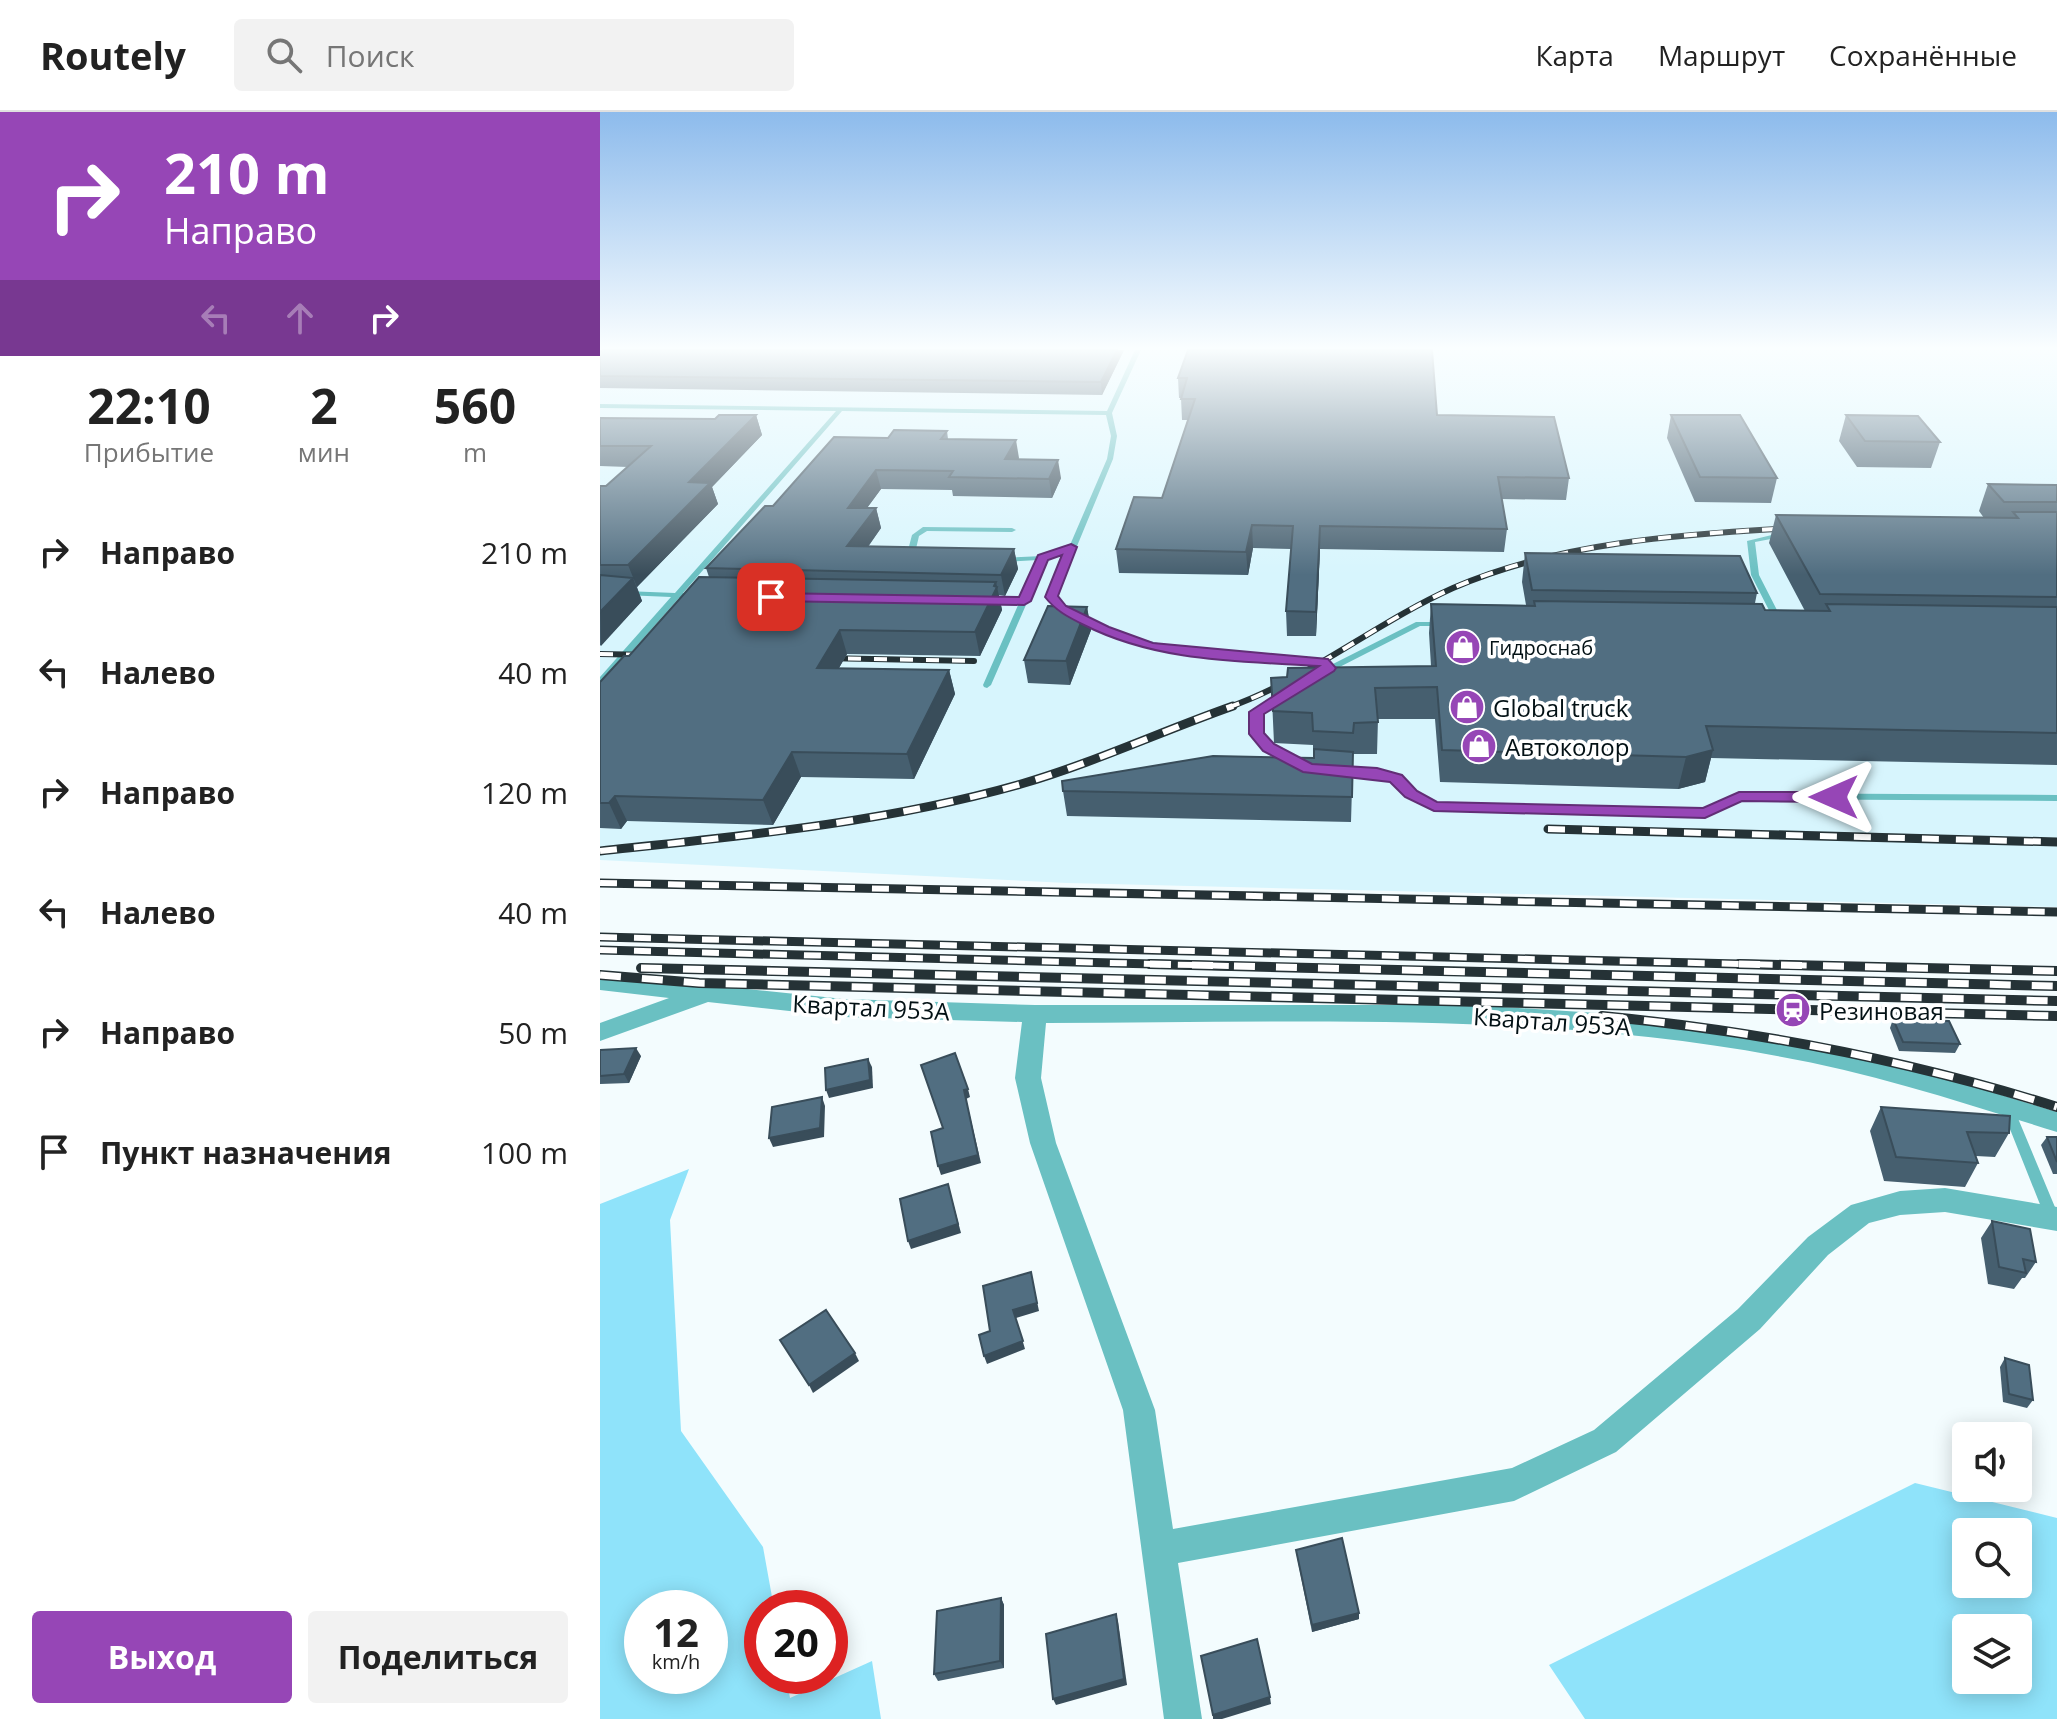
<!DOCTYPE html>
<html lang="ru">
<meta charset="utf-8">
<style>
:root{--surface:#fff;--page:#f2f2f2;--text:#222;--muted:#767676;--line:#e0e0e0;--accent:#9646b6}
body{margin:0;font-family:"Open Sans",sans-serif;background:var(--page);color:var(--text);height:100vh;display:flex;flex-direction:column;font-size:30px;white-space:nowrap}
*{box-sizing:border-box;margin:0}
p{font-size:26px;color:var(--muted)}
.icon{flex:none;width:44px;height:44px;fill:none;stroke:currentColor;stroke-width:2;stroke-linecap:round;stroke-linejoin:round}
.map{position:relative;flex:1;overflow:hidden}
.details{display:flex;flex-direction:column;background:var(--surface);width:600px}
.details>*{flex:none}
.hud{background:#9646b6;color:#fff;overflow:hidden}
.buttons{position:absolute;left:1352px;top:1310px;display:grid;gap:16px}
.buttons a{display:grid;place-items:center;width:80px;height:80px;border-radius:8px;background:var(--surface);box-shadow:0 4px 20px #0003;font-size:40px}
.speed{position:absolute;left:24px;top:1478px;display:flex;gap:16px;font-size:40px;font-weight:700;text-align:center}
.speed>*{display:grid;place-content:center;width:104px;height:104px;border-radius:50%;background:var(--surface);box-shadow:0 4px 20px #0003;line-height:1}
.speed small{font-size:20px;font-weight:400}
.speed .limit{border:12px solid #d22;background:#fff;color:#111}
.pin{position:absolute;display:grid;place-items:center;width:68px;height:68px;color:#fff;margin:-34px;border-radius:16px;box-shadow:0 4px 12px #0006}
.me{position:absolute;width:88px;margin:-44px;rotate:270deg;stroke-linejoin:round;filter:drop-shadow(0 0 6px #0008)}
.turn{display:flex;align-items:center;gap:28px;height:168px;padding:0 32px;font-size:36px}
.turn .icon{width:104px;height:104px;stroke-width:2.5}
.turn b{display:block;font-size:56px;line-height:68px}
.lanes{display:flex;align-items:center;height:76px;padding:0 32px;background:#0003;justify-content:center;gap:40px;direction:ltr}
.lanes .off{opacity:.35}
.eta{display:flex;justify-content:space-evenly;align-items:center;height:136px;text-align:center}
.eta b{font-size:48px;font-weight:700;line-height:56px}
.button{display:flex;gap:16px;margin-top:auto;padding:16px 32px}
.button a{flex:1;height:92px;border-radius:8px;background:var(--accent);color:#fff;font-size:32px;font-weight:700;line-height:92px;text-align:center}
.button a+a{background:var(--page);color:var(--text)}
ul{padding:0;list-style:none}
li{display:flex;align-items:center;gap:24px;height:120px;padding:0 32px}
li div{flex:1}
li b{display:block;font-size:30px}
li em{font-style:normal}
header{display:flex;align-items:center;gap:48px;box-sizing:border-box;height:112px;padding:0 40px;background:var(--surface);border-bottom:2px solid var(--line)}
header strong{font-size:38px}
nav{display:flex;gap:44px;margin-inline-start:auto;font-size:28px}
.search{width:560px;height:72px;background:var(--page);display:flex;align-items:center;gap:20px;box-sizing:border-box;padding:0 28px;border-radius:8px;color:var(--muted);font-size:30px}
main{display:flex;flex:1;min-height:0}
.map>svg:first-child{display:block}
.built{fill:#d7f5fd}
.green{fill:#8fe3fa;fill-rule:evenodd}
.lines{fill:none;stroke-linecap:round;stroke-linejoin:round}
.service{fill:#6ac0c2;fill-rule:evenodd}
.minor{fill:#6ac0c2;fill-rule:evenodd}
.rail-far2-casing{stroke:#253236;stroke-width:6}
.rail-far1-casing{stroke:#253236;stroke-width:9}
.rail-casing{stroke:#253236;stroke-width:10}
.rail-far2{stroke:#fff;stroke-width:4;stroke-dasharray:13;stroke-linecap:butt}
.rail-far1{stroke:#fff;stroke-width:6;stroke-dasharray:17;stroke-linecap:butt}
.rail{stroke:#fff;stroke-width:7;stroke-dasharray:21;stroke-linecap:butt}
.wall{fill:#465f6f}
.shaded-wall{fill:#394d5a}
.building{fill:#516e81;stroke:#394d5a;stroke-width:2}
.route{fill:#9646b6;stroke:#622e76;stroke-width:2}
.labels{text-anchor:middle;dominant-baseline:central;stroke-width:7;stroke-linejoin:round;paint-order:stroke}
.far-poi-label{font-size:20px;fill:#031115;stroke:#fff;text-anchor:start}
.poi-label{font-size:24px;fill:#031115;stroke:#fff;text-anchor:start}
.street-label{font-size:24px;fill:#031115;stroke:#fff}
</style>
<header>
<strong>Routely</strong>
<div class="search"><svg class="icon" aria-label="search" viewBox="0 0 24 24"><circle cx="10" cy="10" r="6"/><path d="M15 15l6 6"/></svg>Поиск</div>
<nav><a>Карта</a><a>Маршрут</a><a>Сохранённые</a></nav>
</header>
<main>
<section class="details">
<div class="hud">
<div class="turn"><svg class="icon" aria-label="right" viewBox="0 0 24 24"><path d="M7 20v-9h11M14 6l5 5-5 5"/></svg><div><b>210 m</b>Направо</div></div>
<div class="lanes"><svg class="icon off" aria-label="left" viewBox="0 0 24 24"><path d="M17 20v-9H6M10 6l-5 5 5 5"/></svg><svg class="icon off" aria-label="ahead" viewBox="0 0 24 24"><path d="M12 20V5M6 11l6-6 6 6"/></svg><svg class="icon" aria-label="right" viewBox="0 0 24 24"><path d="M7 20v-9h11M14 6l5 5-5 5"/></svg></div>
</div>
<div class="eta">
<div><b>22:10</b><p>Прибытие</p></div>
<div><b>2</b><p>мин</p></div>
<div><b>560</b><p>m</p></div>
</div>
<ul>
<li><svg class="icon" aria-label="right" viewBox="0 0 24 24"><path d="M7 20v-9h11M14 6l5 5-5 5"/></svg><div><b>Направо</b></div><em>210 m</em></li>
<li><svg class="icon" aria-label="left" viewBox="0 0 24 24"><path d="M17 20v-9H6M10 6l-5 5 5 5"/></svg><div><b>Налево</b></div><em>40 m</em></li>
<li><svg class="icon" aria-label="right" viewBox="0 0 24 24"><path d="M7 20v-9h11M14 6l5 5-5 5"/></svg><div><b>Направо</b></div><em>120 m</em></li>
<li><svg class="icon" aria-label="left" viewBox="0 0 24 24"><path d="M17 20v-9H6M10 6l-5 5 5 5"/></svg><div><b>Налево</b></div><em>40 m</em></li>
<li><svg class="icon" aria-label="right" viewBox="0 0 24 24"><path d="M7 20v-9h11M14 6l5 5-5 5"/></svg><div><b>Направо</b></div><em>50 m</em></li>
<li><svg class="icon" aria-label="arrive" viewBox="0 0 24 24"><path d="M6 21V4h12l-3 4 3 4H6"/></svg><div><b>Пункт назначения</b></div><em>100 m</em></li>
</ul>
<div class="button"><a>Выход</a><a>Поделиться</a></div>
</section>
<div class="map">
<svg width="1457" height="1607" viewBox="0 0 1457 1607">
<rect width="100%" height="100%" fill="#f3fcfe"/>
<polygon class="built" points="0,238 1457,238 1457,795 467,771 0,748"/>
<g class="green">
<path d="M89,1057L70,1108L81,1319L163,1435L174,1496H162V1564H186L190,1586L272,1549L281,1607H0V1092ZM42,1496H110V1564H42Z"/>
<path d="M1315,1371L1457,1406V1607H985L949,1553ZM1366,1420H1418V1472H1366ZM1366,1516H1418V1568H1366Z"/>
</g>
<g class="lines">
<g class="service">
<path d="M535,238H541L512,301L517,324L513,347L456,485C469,498 486,507 503,514C573,543 649,542 723,547L731,553L816,510H847V514H820L718,566L714,563L725,556L721,552C643,547 566,547 494,516C477,508 460,500 448,485L468,439L446,447L391,573L387,576L384,575L383,573L419,491L389,490L385,488L389,486L421,487L438,448L401,450L397,448L401,446L442,444L470,433L507,347L511,324L506,303L242,299L83,481L98,482V486H79L3,572L0,573V565L71,485L0,482V478L75,481L236,299L0,296V292L507,299Z"/>
<polygon points="323,415 412,416 416,418 412,420 327,419 319,424 315,441 321,445 317,447 307,442 312,423"/>
<polygon points="1184,420 1188,422 1187,424 1155,430 1159,463 1182,508 1178,510 1174,508 1151,463 1147,429"/>
<polygon points="685,578 689,581 688,583 661,601 662,621 672,633 704,650 706,652 701,655 666,637 652,622 653,598"/>
<polygon points="741,656 777,658 799,664 814,680 836,691 1103,698 1139,681 1457,683 1457,689 1141,687 1105,704 834,697 808,684 793,668 777,664 738,661 736,659"/>
<polygon points="1406,987 1411,988 1412,992 1457,1100 1457,1109 1452,1111 1447,1109 1445,1105 1400,992 1401,988"/>
</g>
<path class="minor" d="M0,862L244,887L435,893H871L997,901L1175,925L1282,946L1457,1000V1020C1364,991 1273,961 1177,944C936,899 690,911 446,911L441,966L456,1031L555,1298L573,1417L912,1356L994,1318L1138,1197L1208,1125L1251,1093L1300,1079L1345,1076L1457,1095V1119L1345,1100L1300,1103L1269,1111L1228,1143L1160,1217L1016,1340L914,1389L578,1451L602,1607H564L523,1298L430,1031L415,966L422,910L244,905L108,890L0,929V911L69,886L0,878Z"/>
<defs>
<g id="rail-far2">
<polyline points="0,542 51,543"/>
<polyline points="222,546 374,549"/>
<path d="M627,596C709,567 775,511 853,476C959,430 1082,422 1195,416"/>
</g>
<g id="rail-far1">
<polyline points="948,717 1457,730"/>
<path d="M0,739C141,724 284,711 421,672C493,651 562,619 633,594"/>
<polyline points="0,771 1457,800"/>
<polyline points="0,825 1225,854"/>
<polyline points="0,838 631,854"/>
</g>
<g id="rail">
<polyline points="550,852 1457,874"/>
<polyline points="1139,852 1457,859"/>
<polyline points="41,856 1457,889"/>
<polyline points="0,863 99,871 1457,904"/>
<path d="M1002,904C1158,919 1308,948 1457,995"/>
</g>
</defs>
<use href="#rail-far2" class="rail-far2-casing"/>
<use href="#rail-far1" class="rail-far1-casing"/>
<use href="#rail" class="rail-casing"/>
<use href="#rail-far2" class="rail-far2"/>
<use href="#rail-far1" class="rail-far1"/>
<use href="#rail" class="rail"/>
</g>
<g class="wall">
<polygon points="0,238 524,238 502,283 0,276"/>
<polygon points="588,238 837,303 969,366 966,388 901,387 907,417 904,440 720,437 716,524 687,524 686,499 691,437 653,436 648,463 519,461 516,437 562,386 589,308 582,308 581,286 579,286 578,266"/>
<polygon points="156,303 162,323 112,375 118,392 37,475 42,489 0,534 0,374 6,374 28,355 0,354 0,306 115,307"/>
<polygon points="1071,303 1177,366 1171,391 1095,390 1067,326"/>
<polygon points="1246,303 1340,330 1331,356 1257,355 1239,329"/>
<polygon points="347,319 348,327 419,346 418,347 461,366 452,386 353,384 352,378 281,377 267,396 276,396 281,416 268,435 414,437 418,457 405,484 399,483 402,498 380,544 247,542 239,556 349,558 355,582 314,667 201,665 173,713 27,709 21,717 0,716 0,570 29,544 109,465 106,456 173,394 288,326"/>
<polygon points="1388,372 1457,373 1457,653 1111,646 1105,670 1078,677 840,670 835,607 778,607 777,642 753,642 751,710 467,704 463,679 713,646 713,633 674,631 671,566 831,554 829,521 831,492 926,493 922,470 925,441 1157,481 1155,491 1165,498 1205,499 1169,431 1176,403 1384,406 1379,399"/>
<polygon points="487,495 491,518 470,573 428,571 424,548"/>
<polygon points="1293,907 1360,932 1355,941 1299,939 1290,916"/>
<polygon points="0,938 41,944 29,971 0,972"/>
<polygon points="1281,995 1409,1021 1395,1045 1376,1044 1378,1051 1365,1075 1284,1069 1270,1019"/>
<polygon points="1447,1025 1457,1025 1457,1062 1453,1062 1441,1033"/>
<polygon points="1392,1109 1436,1150 1425,1166 1422,1166 1414,1177 1388,1172 1381,1126"/>
<polygon points="1405,1246 1433,1288 1427,1296 1403,1290 1400,1255"/>
<polygon points="696,1438 759,1507 712,1520 697,1445"/>
<polygon points="401,1486 404,1493 404,1556 338,1569 334,1562"/>
</g>
<g class="shaded-wall">
<polygon points="517,238 524,238 502,283 501,270"/>
<polygon points="156,303 162,323 112,375 118,392 37,475 28,453 89,370"/>
<polygon points="416,328 419,346 408,365 405,347"/>
<polygon points="458,348 461,366 452,386 449,367"/>
<polygon points="276,358 281,377 253,415 248,396"/>
<polygon points="276,396 281,416 253,455 247,434"/>
<polygon points="652,413 653,436 648,463 646,440"/>
<polygon points="720,414 720,437 716,524 716,500"/>
<polygon points="414,437 418,457 405,484 401,463"/>
<polygon points="33,466 42,489 1,534 0,500"/>
<polygon points="396,470 402,498 380,544 375,520"/>
<polygon points="487,495 491,518 470,573 466,549"/>
<polygon points="240,518 247,542 225,580 217,556"/>
<polygon points="349,558 355,582 314,667 307,642"/>
<polygon points="1113,638 1105,670 1078,677 1086,645"/>
<polygon points="192,640 201,665 173,713 163,688"/>
<polygon points="15,684 27,709 21,717 9,691"/>
<polygon points="36,936 41,944 29,971 24,962"/>
<polygon points="268,947 272,955 273,976 229,986 226,978"/>
<polygon points="368,977 370,985 366,987 381,1051 341,1063 338,1054 364,978"/>
<polygon points="222,985 225,994 224,1025 173,1035 169,1026"/>
<polygon points="348,1072 361,1121 311,1137 308,1129"/>
<polygon points="431,1160 439,1199 416,1206 425,1237 387,1252 384,1244"/>
<polygon points="255,1241 259,1249 213,1281 209,1273"/>
<polygon points="401,1486 404,1493 404,1556 400,1549"/>
<polygon points="759,1501 759,1507 712,1520 712,1513"/>
<polygon points="516,1502 518,1509 527,1573 456,1593 453,1587"/>
<polygon points="670,1585 671,1592 622,1607 613,1607 613,1603"/>
</g>
<g class="building">
<polygon points="3,238 517,238 501,270 0,264 0,240"/>
<polygon points="588,238 832,238 837,303 954,305 969,366 898,365 907,417 720,414 716,500 686,499 693,414 652,413 646,440 516,437 534,385 562,386 595,287 581,287 587,266 578,266"/>
<polygon points="119,303 156,303 89,370 110,371 28,453 0,453 0,374 6,374 51,334 0,334 0,306 115,307"/>
<polygon points="1071,303 1140,303 1177,366 1100,365"/>
<polygon points="1246,303 1318,304 1340,330 1265,329"/>
<polygon points="294,318 347,319 341,327 416,328 405,347 458,348 449,367 349,365 353,359 276,358 248,396 276,396 247,434 414,437 401,463 106,456 165,394 173,394 234,325 288,326"/>
<polygon points="1388,372 1457,373 1457,390 1404,390"/>
<polygon points="1413,400 1457,400 1457,485 1220,482 1176,403 1418,406"/>
<polygon points="925,441 1140,444 1157,481 932,478"/>
<polygon points="0,463 33,466 0,500"/>
<polygon points="99,465 396,470 394,474 397,475 375,520 240,518 217,556 349,558 307,642 192,640 163,688 15,684 9,691 0,691 0,570 24,544 29,544"/>
<polygon points="934,489 1162,492 1165,498 1230,499 1226,492 1457,495 1457,621 1106,614 1113,638 1086,645 842,638 837,575 775,576 778,610 754,611 753,621 713,619 712,601 673,599 671,566 687,565 688,556 836,554 831,492 935,494"/>
<polygon points="448,494 487,495 466,549 424,548"/>
<polygon points="714,637 753,640 752,685 463,679 462,669 613,644 714,646"/>
<polygon points="1293,907 1349,909 1360,932 1303,930"/>
<polygon points="36,936 24,962 0,964 0,938"/>
<polygon points="355,941 368,977 364,978 378,1043 338,1054 331,1020 343,1016 321,953"/>
<polygon points="268,947 270,968 226,978 225,956"/>
<polygon points="222,985 220,1016 169,1026 172,995"/>
<polygon points="1281,995 1410,1004 1409,1021 1367,1020 1378,1051 1296,1045"/>
<polygon points="1447,1025 1457,1025 1457,1050"/>
<polygon points="348,1072 358,1112 308,1129 300,1087"/>
<polygon points="1392,1109 1430,1117 1436,1150 1423,1147 1426,1161 1399,1155"/>
<polygon points="431,1160 437,1191 413,1198 423,1229 384,1244 379,1223 390,1219 383,1174"/>
<polygon points="226,1198 255,1241 209,1273 180,1228"/>
<polygon points="1405,1246 1429,1253 1433,1288 1409,1282"/>
<polygon points="742,1426 759,1501 712,1513 696,1438"/>
<polygon points="401,1486 400,1549 334,1562 337,1499"/>
<polygon points="516,1502 524,1567 453,1587 446,1522"/>
<polygon points="657,1527 670,1585 613,1603 601,1544"/>
</g>
<linearGradient id="sky" x2="0" y2="1"><stop stop-color="#8dbbec"/><stop offset="0.51" stop-color="#fafeff"/><stop offset="1" stop-color="#fafeff" stop-opacity="0"/></linearGradient>
<rect width="1457" height="463" fill="url(#sky)"/>
<path class="route" d="M471,432L477,435L458,484L466,494L509,515L553,531L728,547L736,556L734,559L664,602V621L674,632L712,652L777,656L802,663L817,679L837,690L1103,696L1139,680H1234L1243,685L1234,690L1142,689L1105,706L834,699L805,685L790,670L703,660L663,639L649,622V600L719,554C638,549 557,550 484,513C468,505 456,499 445,485L462,443L448,448L431,489L424,493L171,489L165,485L171,481L419,485L438,443Z"/>
<defs>
<symbol id="shop-disc" viewBox="-11 -11 22 22"><circle r="9.5" fill="#9646b6" stroke="#fff"/><path d="M-5-2.5h2.3a2.7 3.5 0 0 1 5.4 0H5L5.5 6h-11ZM-1.5-2.5h3a1.5 2.3 0 0 0-3 0Z" fill="#fff"/></symbol>
<symbol id="station-disc" viewBox="-11 -11 22 22"><circle r="9.5" fill="#9646b6" stroke="#fff"/><path d="M-3-6H3Q5-6 5-4V2Q5 4 3 4L4.5 6H3L1.5 4h-3L-3 6H-4.5L-3 4Q-5 4-5 2V-4Q-5-6-3-6ZM-3.5-4v3h7v-3ZM-3.5 1v1.5H-2V1ZM2 1v1.5H3.5V1Z" fill="#fff"/></symbol>
</defs>
<g fill-rule="evenodd">
<use href="#shop-disc" x="843" y="515" width="40" height="40"/>
<use href="#shop-disc" x="847" y="575" width="40" height="40"/>
<use href="#shop-disc" x="859" y="614" width="40" height="40"/>
<use href="#station-disc" x="1173" y="878" width="40" height="40"/>
</g>
<g class="labels">
<g class="far-poi-label">
<text x="889" y="535">Гидроснаб</text>
</g>
<g class="poi-label">
<text x="893" y="595">Global truck</text>
<text x="905" y="634">Автоколор</text>
<text x="1219" y="898">Резиновая</text>
</g>
<g class="street-label">
<text transform="translate(271 895) rotate(3)">Квартал 953А</text>
<text transform="translate(952 909) rotate(4)">Квартал 953А</text>
</g>
</g>
</svg>
<div class="buttons">
<a><svg class="icon" aria-label="sound" viewBox="0 0 24 24"><path d="M4 9h4l5-4v14l-5-4H4zM17 9q2 3 0 6"/></svg></a>
<a><svg class="icon" aria-label="search" viewBox="0 0 24 24"><circle cx="10" cy="10" r="6"/><path d="M15 15l6 6"/></svg></a>
<a><svg class="icon" aria-label="layers" viewBox="0 0 24 24"><path d="M12 4l9 5-9 5-9-5zM3 14l9 5 9-5"/></svg></a>
</div>
<div class="speed"><div>12<small>km/h</small></div><div class="limit">20</div></div>
<div class="pin" style="left:171px;top:485px;background:#d93025"><svg class="icon" aria-label="arrive" viewBox="0 0 24 24"><path d="M6 21V4h12l-3 4 3 4H6"/></svg></div>
<svg class="me" style="left:1234px;top:685px" viewBox="-20 -20 40 40"><path d="M0-17L14 15 0 8-14 15z" fill="#9646b6" stroke="#fff" stroke-width="4"/></svg>
</div>
</main>
